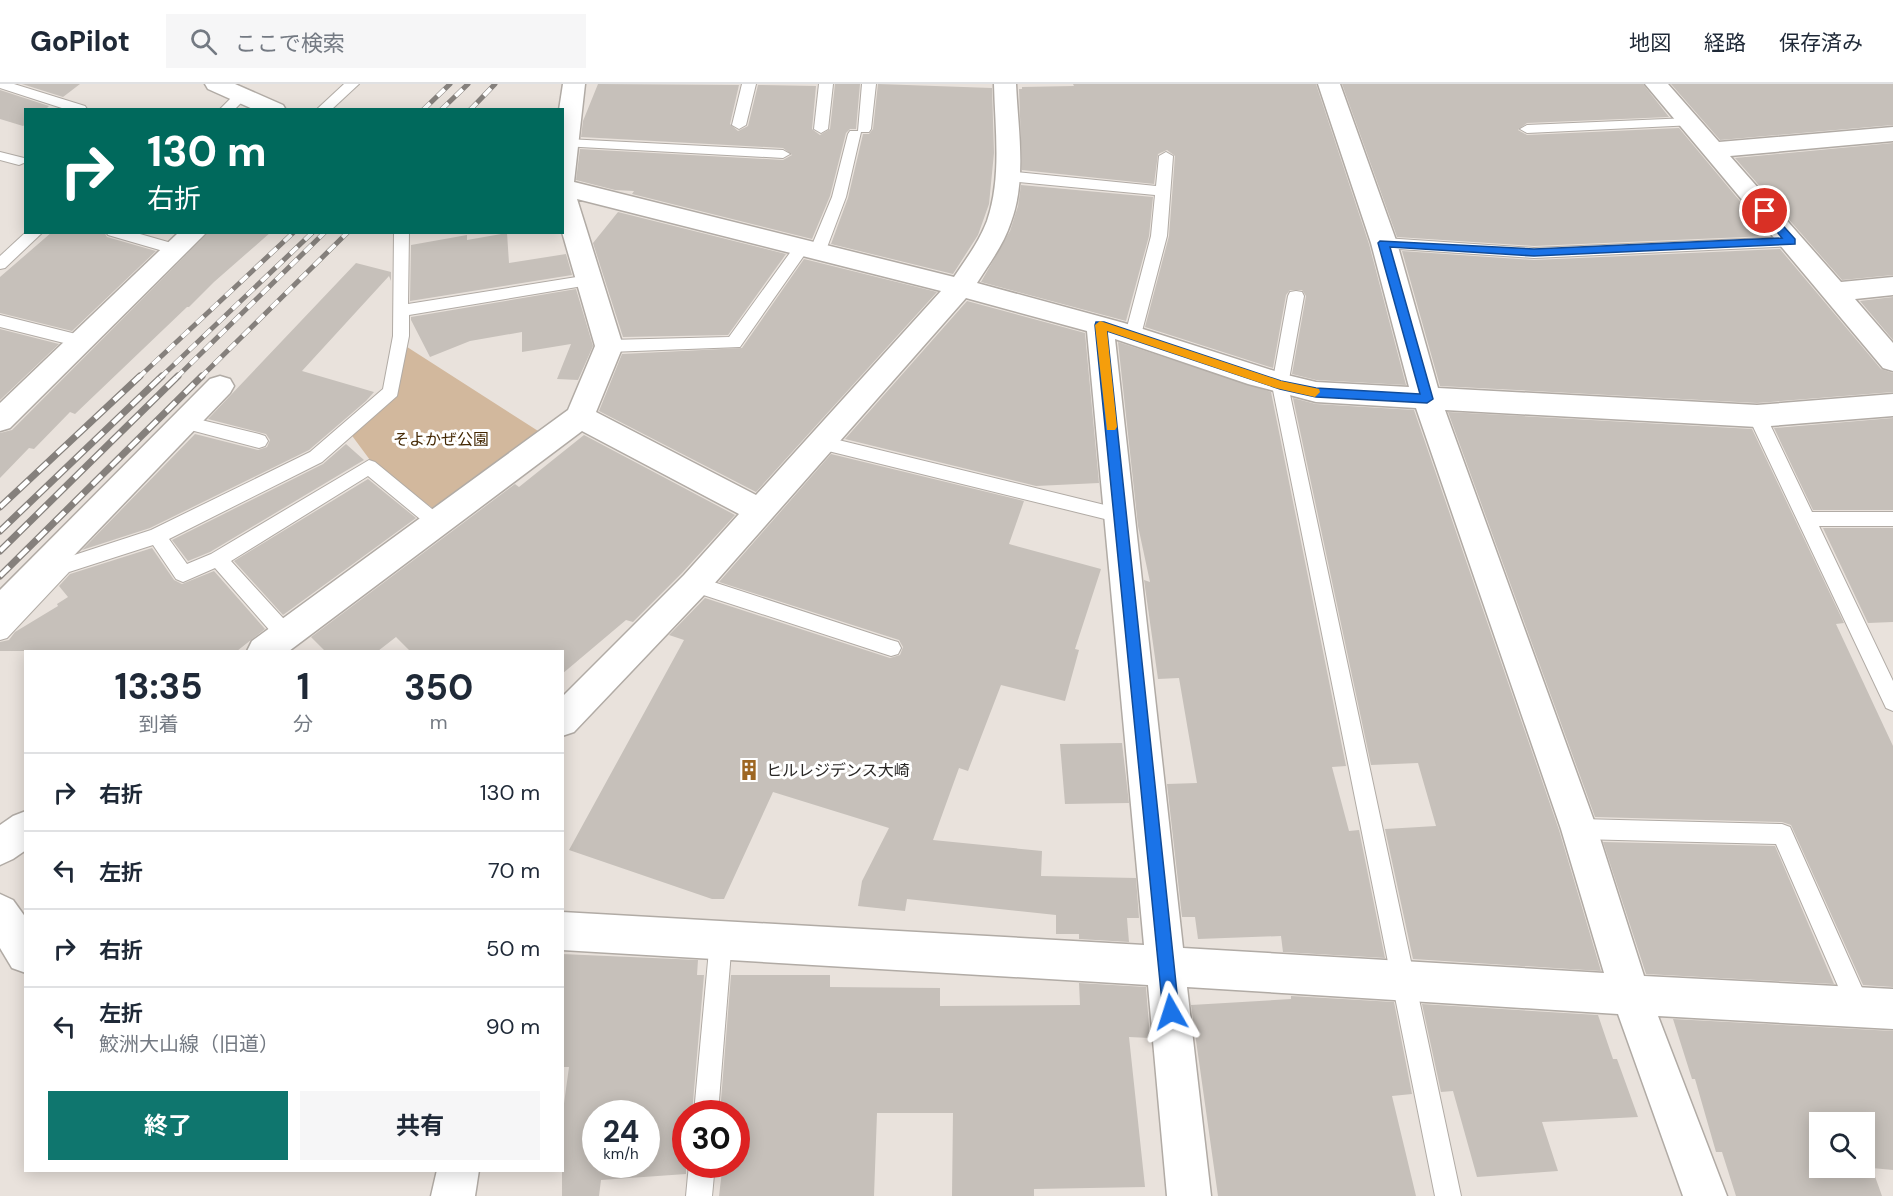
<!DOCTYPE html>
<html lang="ja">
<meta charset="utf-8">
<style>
:root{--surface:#fff;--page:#f6f6f7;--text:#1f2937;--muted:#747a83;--line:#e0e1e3;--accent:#0f766e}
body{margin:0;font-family:"DM Sans","Noto Sans JP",sans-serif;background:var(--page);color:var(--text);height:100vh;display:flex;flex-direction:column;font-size:22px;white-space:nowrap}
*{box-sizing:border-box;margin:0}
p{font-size:20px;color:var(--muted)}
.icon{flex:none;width:33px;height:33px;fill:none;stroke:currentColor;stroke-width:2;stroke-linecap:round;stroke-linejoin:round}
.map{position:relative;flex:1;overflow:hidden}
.sheet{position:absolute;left:24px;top:566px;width:540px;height:522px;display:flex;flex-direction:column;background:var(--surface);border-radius:0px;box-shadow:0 3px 15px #0003}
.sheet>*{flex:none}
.top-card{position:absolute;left:24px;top:24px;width:540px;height:126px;border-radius:0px;box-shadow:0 3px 15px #0003;background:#00695c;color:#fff;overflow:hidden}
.buttons{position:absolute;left:1809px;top:1028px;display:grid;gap:12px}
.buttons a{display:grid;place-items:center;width:66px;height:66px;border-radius:0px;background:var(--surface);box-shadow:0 3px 15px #0003;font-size:30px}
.speed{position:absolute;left:582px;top:1016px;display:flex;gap:12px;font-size:30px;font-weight:700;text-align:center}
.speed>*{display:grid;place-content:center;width:78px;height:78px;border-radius:50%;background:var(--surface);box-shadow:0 3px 15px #0003;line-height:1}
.speed small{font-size:15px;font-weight:400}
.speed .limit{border:9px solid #d22;background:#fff;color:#111}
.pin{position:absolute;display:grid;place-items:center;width:51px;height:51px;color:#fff;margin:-26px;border:3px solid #fff;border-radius:50%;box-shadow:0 2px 6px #0007}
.me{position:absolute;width:66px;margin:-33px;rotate:354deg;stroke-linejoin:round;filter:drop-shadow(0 0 4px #0008)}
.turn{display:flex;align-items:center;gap:21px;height:126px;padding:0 24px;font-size:27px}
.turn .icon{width:78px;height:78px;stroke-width:2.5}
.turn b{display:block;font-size:42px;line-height:51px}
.eta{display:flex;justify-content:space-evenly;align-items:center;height:102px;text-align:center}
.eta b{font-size:36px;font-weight:700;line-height:42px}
.cta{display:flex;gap:12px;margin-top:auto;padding:12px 24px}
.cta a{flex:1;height:69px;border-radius:0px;background:var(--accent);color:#fff;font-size:24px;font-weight:700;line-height:69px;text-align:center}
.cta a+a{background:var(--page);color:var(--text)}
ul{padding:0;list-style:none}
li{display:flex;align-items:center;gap:18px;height:78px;padding:0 24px;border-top:2px solid var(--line)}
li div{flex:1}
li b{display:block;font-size:22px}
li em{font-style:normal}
header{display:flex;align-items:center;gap:36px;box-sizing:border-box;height:84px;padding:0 30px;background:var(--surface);border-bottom:2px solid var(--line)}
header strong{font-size:28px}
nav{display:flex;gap:33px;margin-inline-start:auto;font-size:21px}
.search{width:420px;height:54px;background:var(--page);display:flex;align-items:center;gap:15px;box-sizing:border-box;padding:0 21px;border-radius:0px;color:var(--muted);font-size:22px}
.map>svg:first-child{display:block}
.green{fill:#d2b89d}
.building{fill:#c6c0ba;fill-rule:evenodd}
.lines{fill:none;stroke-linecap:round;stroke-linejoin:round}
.lane-casing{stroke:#b1aba5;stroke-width:2}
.street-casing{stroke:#b1aba5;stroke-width:3}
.lane{fill:#fff;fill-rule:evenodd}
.street{fill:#fff;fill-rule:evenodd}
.rail-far1-casing{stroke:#85807c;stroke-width:5}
.rail-casing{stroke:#85807c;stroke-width:7}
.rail-far1{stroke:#fff;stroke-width:4;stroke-dasharray:10;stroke-linecap:butt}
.rail{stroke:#fff;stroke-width:4.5;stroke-dasharray:13;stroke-linecap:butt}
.route{fill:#1a73e8;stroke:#114b97;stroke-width:1.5}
.slow{fill:#f59e0b}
.labels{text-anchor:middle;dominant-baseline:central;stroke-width:6;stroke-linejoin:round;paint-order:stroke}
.park-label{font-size:16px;fill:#442803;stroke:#fff}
.poi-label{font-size:16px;fill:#282624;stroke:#fff;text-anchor:start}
</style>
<header>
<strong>GoPilot</strong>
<div class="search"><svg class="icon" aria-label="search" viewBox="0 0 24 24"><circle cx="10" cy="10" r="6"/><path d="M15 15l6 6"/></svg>ここで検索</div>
<nav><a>地図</a><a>経路</a><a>保存済み</a></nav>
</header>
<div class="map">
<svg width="1893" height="1112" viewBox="0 0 1893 1112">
<rect width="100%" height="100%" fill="#e9e2dc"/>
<polygon class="green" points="404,261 546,352 440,430 370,376 350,349 396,309"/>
<g class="building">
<polygon points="22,0 80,0 63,13"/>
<polygon points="598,0 739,1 730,40 738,47 748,42 758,1 816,2 812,45 820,51 830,45 835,0 860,0 856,45 850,45 846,49 830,112 812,155 632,110 634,107 615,106 576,96 580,65 783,76 792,71 783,64 581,53 583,37"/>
<polygon points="878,0 992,4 994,69 989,120 978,151 953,190 831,160 848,114 863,50 869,50 873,45"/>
<polygon points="1073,0 1316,0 1369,160 1406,301 1316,296 1292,290 1306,212 1302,206 1290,206 1286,211 1273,284 1145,243 1169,152 1175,72 1167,66 1158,70 1154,100 1022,86 1019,5 1022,5 1022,3 1074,2"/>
<polygon points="1342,0 1643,0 1669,33 1527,39 1518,46 1527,51 1679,44 1769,152 1534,162 1397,153"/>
<polygon points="1671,0 1893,0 1893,41 1720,56"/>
<polygon points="0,6 49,22 45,26 26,26 26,40 23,42 0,35"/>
<polygon points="1893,59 1893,191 1842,196 1735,74"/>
<polygon points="1021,101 1153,113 1149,152 1126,237 981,198 1010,147 1018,122"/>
<polygon points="618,128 786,170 728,251 623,253 593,159"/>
<polygon points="52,148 104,148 107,153 156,167 72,247 0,229 0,193"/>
<polygon points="209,148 271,148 214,198 189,223 187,223 75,330 70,328 34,365 29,364 0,394 0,349 12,346"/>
<polygon points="507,149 509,179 566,170 572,191 410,217 411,161 467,151 467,156"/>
<polygon points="1780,165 1881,285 1893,289 1893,308 1757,319 1440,302 1402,167 1534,176"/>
<polygon points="804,175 937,208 756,408 599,327 622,270 742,264"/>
<polygon points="356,179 391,188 391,197 389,192 302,287 374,308 366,317 309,366 150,444 82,466 195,350 258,366 267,363 270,356 266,350 208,335"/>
<polygon points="576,205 593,262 578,296 557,295 571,260 522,268 522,248 470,257 430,273 411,236 411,233"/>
<polygon points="1893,213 1893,256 1860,217"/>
<polygon points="967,217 1085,249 1099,399 1036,402 845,355"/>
<polygon points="0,245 59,260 0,316"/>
<polygon points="1118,258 1271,308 1346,682 1332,683 1349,747 1359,746 1385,874 1283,868 1281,852 1198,855 1195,833 1182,833 1167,700 1197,699 1179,594 1158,595 1144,496 1150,498 1138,442"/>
<polygon points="1293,314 1316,320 1414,326 1559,746 1601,887 1413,875 1385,745 1436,742 1418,679 1371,681"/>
<polygon points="1448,328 1752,345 1844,539 1836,540 1893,662 1893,903 1863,901 1791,741 1782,738 1595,733"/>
<polygon points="1893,334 1893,426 1813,426 1774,344"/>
<polygon points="584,351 735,431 682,489 633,538 626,536 562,590 562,567 410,567 396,553 378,567 325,567 311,553 515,400 519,403"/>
<polygon points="346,360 364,376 210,468 188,477 172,456 323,380"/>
<polygon points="831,370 1024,417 1009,460 1101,485 1075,565 1079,566 1065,617 1001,601 968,687 959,684 933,756 1042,767 1041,792 1136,794 1139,834 1127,834 1129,858 1079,855 1079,850 1056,850 1056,831 907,815 905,827 858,822 862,797 889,744 773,708 724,815 712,815 569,766 684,556 669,551 705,514 890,574 900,571 903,563 899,556 719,498"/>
<polygon points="368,395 416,434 283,531 234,477"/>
<polygon points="1823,444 1893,444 1893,538 1868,539"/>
<polygon points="152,464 174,496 182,500 214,487 265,545 237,567 0,567 0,558 9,556 15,548 58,522 57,520 68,513 59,502 70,490"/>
<polygon points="1122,659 1129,719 1065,720 1060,660"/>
<polygon points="1603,758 1775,762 1834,900 1646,890"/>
<path d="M562,870L698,876L697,891H704L692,1029H686V1090L601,1096L599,1112H562V1034L569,983H562ZM596,1029H646V1080H596Z"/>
<polygon points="731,891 830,891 830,903 940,904 940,922 1080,921 1079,899 1146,903 1150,954 1129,953 1145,1103 1034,1105 1034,1112 952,1112 953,1029 877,1029 874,1112 719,1112 722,1087 717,1088 717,1080 736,1080 736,1029 720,1029"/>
<polygon points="1291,912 1394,918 1412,1010 1392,1012 1416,1112 1218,1112 1191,921 1291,915"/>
<polygon points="1422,920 1598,931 1613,975 1617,975 1638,1033 1542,1038 1558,1087 1477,1093 1453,1007 1441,1008"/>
<path d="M1673,935L1893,947V1086L1872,1084L1882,1112H1736L1722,1068H1716L1695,995H1692ZM1820,1038H1864V1083H1820Z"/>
</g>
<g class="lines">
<defs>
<g id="lane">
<polygon points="0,0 14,0 85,22 87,25 68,26 0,4"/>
<polygon points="344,0 359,0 331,26 316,26"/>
<polygon points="742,0 756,0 746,41 739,45 732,41"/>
<polygon points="819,0 833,0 828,45 821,49 814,45"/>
<polygon points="862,0 876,0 871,45 869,48 861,48 846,113 826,166 818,171 810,166 832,113 848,50 850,47 858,47"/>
<polygon points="242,7 249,11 234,26 219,26 237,8"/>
<polygon points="1689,34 1694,35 1696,38 1694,41 1527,49 1520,45 1527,41"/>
<polygon points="567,55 783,66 790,70 783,74 562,62 562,56"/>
<polygon points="0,68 24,74 26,78 19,81 0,76"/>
<polygon points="1166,68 1173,72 1167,152 1141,251 1139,255 1127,255 1125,251 1151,152 1155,111 1007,97 1000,92 1007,87 1156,102 1159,72"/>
<polygon points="26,148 43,148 5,184 0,185 0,172"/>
<polygon points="106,148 133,148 182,162 185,166 177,171 108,151"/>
<polygon points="394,148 409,148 408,220 589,191 594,192 597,196 594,200 589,201 409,231 409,252 397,312 322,378 169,455 187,480 211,470 369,376 375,378 443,434 446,439 443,444 437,446 431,444 368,392 231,477 293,545 296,551 293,557 286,559 279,557 215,484 183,498 176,495 153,461 69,488 7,554 0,556 0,535 56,477 151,446 310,368 383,305 393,252"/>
<polygon points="1791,153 1799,158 1796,162 1534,174 1384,164 1376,159 1384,154 1534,164"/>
<polygon points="802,158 810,163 740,263 609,268 603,266 601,262 603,258 609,256 729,253 797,159"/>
<polygon points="1296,207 1302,208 1304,212 1288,301 1461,1112 1435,1112 1272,301 1288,212 1290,208"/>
<polygon points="0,231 84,252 90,254 92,258 90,262 84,264 0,243"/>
<polygon points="1757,326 1763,328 1766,332 1812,428 1893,428 1893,442 1819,442 1893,597 1893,627 1886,624 1748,332 1751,328"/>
<polygon points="185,332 259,350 265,352 268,357 265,362 259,364 179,343 176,338 179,333"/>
<polygon points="822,352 1121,425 1127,427 1130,432 1127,437 1121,439 816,364 813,359 816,354"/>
<polygon points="695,492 891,556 898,558 901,564 898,570 891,572 688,506 686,500 688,494"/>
<polygon points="1579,735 1782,740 1790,743 1871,924 1867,932 1859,936 1851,932 1776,760 1579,755 1571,752 1568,745 1571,738"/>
<polygon points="721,844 729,847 732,855 718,1029 694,1029 710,855 713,847"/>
<polygon points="689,1080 715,1080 712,1112 686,1112"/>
</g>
<g id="street">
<polygon points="205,0 235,0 283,21 286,26 255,26 208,5"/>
<path d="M563,0H585L574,98L954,193C966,175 979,158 987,137C1002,94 995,45 994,0H1016C1018,45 1027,95 1011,138C1004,160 989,180 977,199L1124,239L1287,291L1316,298L1409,303L1371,159L1318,0H1340L1397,159L1438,304L1757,321L1893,310V332L1757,343L1445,326L1597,745L1644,892L1893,905V945L1658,932L1727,1112H1683L1618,930L1187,903L1211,1112H1167L1148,901L562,866V828L1144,861L1087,247L966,214L706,509L574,648L562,652V613L684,491L739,430L582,347L289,567H247L252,557L568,326L595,262L562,148V26H559ZM577,115L941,207L756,411L596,328L623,262ZM1115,255L1248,300L1316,318L1416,324L1561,745L1604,889L1183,864Z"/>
<polygon points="1645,0 1668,0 1719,58 1893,43 1893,57 1730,72 1841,198 1893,193 1893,211 1855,215 1893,259 1893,287 1883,284"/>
<polygon points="179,148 207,148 10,344 0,347 0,319"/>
<polygon points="220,292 230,295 234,302 230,309 11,537 0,541 0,506 210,295"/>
<polygon points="26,727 26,766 13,775 0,781 0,741 13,732"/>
<polygon points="0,810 13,816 26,834 26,889 12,884 0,864"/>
<polygon points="437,1086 479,1086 475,1112 431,1112"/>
</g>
</defs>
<use href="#lane" class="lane-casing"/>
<use href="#street" class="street-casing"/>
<use href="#lane" class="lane"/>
<use href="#street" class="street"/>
<defs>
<g id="rail-far1">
<polyline points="423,26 450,0"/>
<polyline points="441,26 468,0"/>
<polyline points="470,26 495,0"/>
<polyline points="138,294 294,148"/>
<polyline points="160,294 313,148"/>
<polyline points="176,294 325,148"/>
<polyline points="200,294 348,148"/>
</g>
<g id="rail">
<polyline points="0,423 140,292"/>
<polyline points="0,447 162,292"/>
<polyline points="0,467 178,292"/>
<polyline points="0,492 202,292"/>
</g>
</defs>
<use href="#rail-far1" class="rail-far1-casing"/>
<use href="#rail" class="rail-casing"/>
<use href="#rail-far1" class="rail-far1"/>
<use href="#rail" class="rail"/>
</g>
<polygon class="route" points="1765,124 1768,125 1795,155 1795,160 1534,172 1390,163 1433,315 1427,319 1316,313 1280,305 1107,247 1179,928 1177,934 1171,937 1165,934 1163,928 1095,241 1096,238 1104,238 1281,297 1316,304 1420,310 1378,159 1380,157 1534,165 1782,154 1760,127"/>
<polygon class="slow" points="1100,237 1281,297 1319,305 1320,308 1315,313 1276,304 1107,247 1117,343 1115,346 1107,346 1095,241"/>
<defs>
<symbol id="building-bare" viewBox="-9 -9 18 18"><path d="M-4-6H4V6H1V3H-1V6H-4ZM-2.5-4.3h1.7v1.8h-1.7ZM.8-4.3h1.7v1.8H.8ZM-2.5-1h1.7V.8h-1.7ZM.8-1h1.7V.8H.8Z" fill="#9e6722" stroke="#fff" stroke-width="2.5" paint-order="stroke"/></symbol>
</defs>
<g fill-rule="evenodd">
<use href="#building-bare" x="734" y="671" width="30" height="30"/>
</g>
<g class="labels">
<g class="park-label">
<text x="441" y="355">そよかぜ公園</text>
</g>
<g class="poi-label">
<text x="766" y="686">ヒルレジデンス大崎</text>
</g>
</g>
</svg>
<div class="buttons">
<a><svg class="icon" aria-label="search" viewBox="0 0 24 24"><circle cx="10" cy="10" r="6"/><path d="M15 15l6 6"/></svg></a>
</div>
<div class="speed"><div>24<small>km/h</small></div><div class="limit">30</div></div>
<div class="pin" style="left:1765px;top:127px;background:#d93025"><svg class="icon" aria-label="arrive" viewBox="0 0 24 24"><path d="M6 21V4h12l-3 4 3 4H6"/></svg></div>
<svg class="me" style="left:1171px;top:928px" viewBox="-20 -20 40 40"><path d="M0-17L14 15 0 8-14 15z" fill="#1a73e8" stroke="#fff" stroke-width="4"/></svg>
<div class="top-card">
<div class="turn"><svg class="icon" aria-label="right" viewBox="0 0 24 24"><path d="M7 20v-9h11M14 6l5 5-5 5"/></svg><div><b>130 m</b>右折</div></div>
</div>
<section class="sheet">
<div class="eta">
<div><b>13:35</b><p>到着</p></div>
<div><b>1</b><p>分</p></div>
<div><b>350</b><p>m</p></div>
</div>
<ul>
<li><svg class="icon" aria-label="right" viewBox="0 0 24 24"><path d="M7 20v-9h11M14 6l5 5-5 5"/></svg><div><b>右折</b></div><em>130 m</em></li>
<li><svg class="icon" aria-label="left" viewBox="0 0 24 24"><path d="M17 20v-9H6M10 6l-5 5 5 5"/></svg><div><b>左折</b></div><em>70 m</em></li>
<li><svg class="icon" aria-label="right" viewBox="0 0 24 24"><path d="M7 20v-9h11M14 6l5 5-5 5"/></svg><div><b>右折</b></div><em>50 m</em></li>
<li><svg class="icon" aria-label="left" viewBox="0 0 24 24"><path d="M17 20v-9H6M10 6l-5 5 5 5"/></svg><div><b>左折</b><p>鮫洲大山線（旧道）</p></div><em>90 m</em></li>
</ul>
<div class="cta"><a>終了</a><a>共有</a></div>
</section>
</div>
